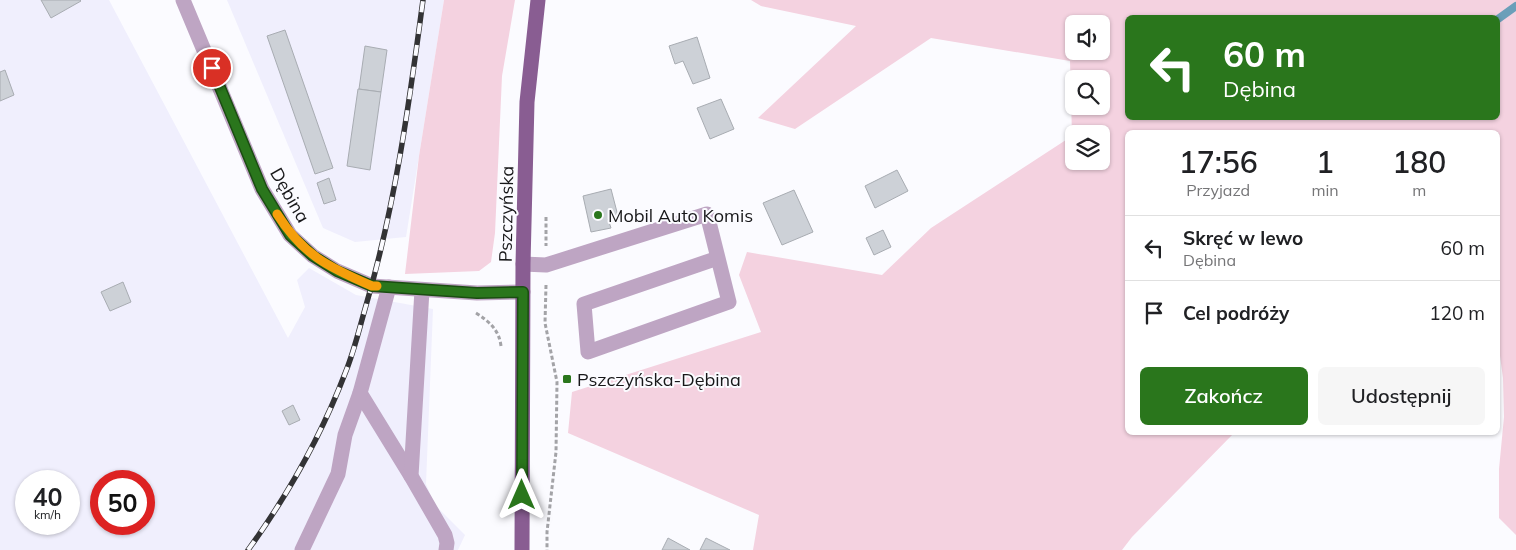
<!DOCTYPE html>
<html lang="pl">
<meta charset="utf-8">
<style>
:root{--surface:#fff;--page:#f6f6f6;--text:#202124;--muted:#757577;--line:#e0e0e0;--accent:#2a761c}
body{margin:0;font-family:Mulish,sans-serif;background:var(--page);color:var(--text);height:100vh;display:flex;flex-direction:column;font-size:19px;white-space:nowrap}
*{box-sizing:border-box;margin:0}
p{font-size:16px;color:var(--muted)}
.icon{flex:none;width:28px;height:28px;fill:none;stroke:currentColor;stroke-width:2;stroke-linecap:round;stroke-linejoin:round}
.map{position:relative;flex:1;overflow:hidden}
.side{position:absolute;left:1125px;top:130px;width:375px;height:305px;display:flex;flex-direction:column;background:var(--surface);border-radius:8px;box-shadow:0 1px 4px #0004}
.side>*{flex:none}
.banner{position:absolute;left:1125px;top:15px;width:375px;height:105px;border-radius:8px;box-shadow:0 1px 4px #0004;background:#2a761c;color:#fff;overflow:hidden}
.buttons{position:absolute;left:1065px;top:15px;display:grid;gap:10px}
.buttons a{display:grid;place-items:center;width:45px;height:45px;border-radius:8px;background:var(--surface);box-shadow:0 1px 4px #0004;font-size:25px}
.speed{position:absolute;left:15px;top:470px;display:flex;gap:10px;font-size:25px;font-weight:700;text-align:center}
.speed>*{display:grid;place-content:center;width:65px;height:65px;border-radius:50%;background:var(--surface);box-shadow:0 1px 4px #0004;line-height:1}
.speed small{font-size:12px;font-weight:400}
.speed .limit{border:8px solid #d22;background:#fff;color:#111}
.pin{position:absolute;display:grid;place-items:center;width:42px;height:42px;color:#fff;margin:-21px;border:2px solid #fff;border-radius:50%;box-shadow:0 1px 5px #0007}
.me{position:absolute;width:55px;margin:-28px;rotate:0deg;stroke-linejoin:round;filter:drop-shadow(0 0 4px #0008)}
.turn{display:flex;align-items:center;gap:18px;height:105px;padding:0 15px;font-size:22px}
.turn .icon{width:65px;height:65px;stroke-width:2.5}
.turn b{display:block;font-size:35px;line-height:42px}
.eta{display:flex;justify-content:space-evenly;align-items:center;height:85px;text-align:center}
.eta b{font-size:30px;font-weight:600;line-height:35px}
.primary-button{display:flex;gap:10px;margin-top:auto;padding:10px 15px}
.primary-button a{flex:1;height:58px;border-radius:8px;background:var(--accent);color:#fff;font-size:20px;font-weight:600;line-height:58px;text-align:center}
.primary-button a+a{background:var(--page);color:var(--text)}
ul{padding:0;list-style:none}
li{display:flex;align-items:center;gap:15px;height:65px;padding:0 15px;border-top:1px solid var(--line)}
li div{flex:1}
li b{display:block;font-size:19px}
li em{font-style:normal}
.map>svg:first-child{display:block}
.built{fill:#f0effd;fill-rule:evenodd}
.green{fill:#f4d2e0;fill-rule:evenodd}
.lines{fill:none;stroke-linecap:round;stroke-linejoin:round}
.stream{stroke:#6b9fb9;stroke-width:8}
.building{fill:#cdd1d7;stroke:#a8acb2}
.path{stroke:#a3a3a7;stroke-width:3;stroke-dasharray:4 2.5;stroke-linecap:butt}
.minor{stroke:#bea5c3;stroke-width:15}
.major{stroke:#895d92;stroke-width:15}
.rail-casing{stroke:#333335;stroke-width:5.5}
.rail{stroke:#fbfbff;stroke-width:4;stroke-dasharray:11;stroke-linecap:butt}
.route-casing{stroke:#1b4d12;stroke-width:12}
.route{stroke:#2a761c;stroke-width:9}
.slow{stroke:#f59e0b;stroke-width:9}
.poi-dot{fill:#2a761c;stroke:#fbfbff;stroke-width:2}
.labels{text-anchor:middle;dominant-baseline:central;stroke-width:4;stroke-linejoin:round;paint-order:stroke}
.street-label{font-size:18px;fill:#171719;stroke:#fbfbff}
.poi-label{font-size:18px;fill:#171719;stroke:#fbfbff;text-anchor:start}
</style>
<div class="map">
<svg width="1516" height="550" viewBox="0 0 1516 550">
<rect width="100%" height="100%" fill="#fbfbff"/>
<g class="built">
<path d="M0,0H109L288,338L305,307L297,280L309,268L356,295L433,309L426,484L435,505L465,535L458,550H0ZM26,481H69V524H26ZM101,481H144V524H101Z"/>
<polygon points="227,0 444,0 406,237 355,242 323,228"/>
</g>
<g class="green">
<polygon points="444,0 515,0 502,76 495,233 491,262 479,271 405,274 419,156"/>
<path d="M751,0H1516V535L1499,518V469L1504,417L1503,378L1498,341V132H1128V432L1234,433L1132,537L1122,550H753L759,515L568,433L572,392L761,332L739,275L747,252L882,275L931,228L1072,136L1070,61L931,38L795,129L758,118L856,26L761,6ZM1128,18H1498V118H1128ZM1074,24H1101V51H1074ZM1074,79H1101V106H1074ZM1074,134H1101V161H1074Z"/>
</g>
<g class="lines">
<polyline class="stream" points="1498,19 1516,6"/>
</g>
<g class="building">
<polygon points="41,0 80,0 81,1 51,18"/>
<polygon points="285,30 333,168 315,174 267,36"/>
<polygon points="697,37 710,78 693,84 683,61 675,64 669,46"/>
<polygon points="365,46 387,50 381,92 359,89"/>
<polygon points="5,70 14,95 0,101 0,72"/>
<polygon points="358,89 381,92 370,170 347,166"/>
<polygon points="721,99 734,129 710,139 697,108"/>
<polygon points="897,170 908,191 875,208 865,186"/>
<polygon points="329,178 336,200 324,204 317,183"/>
<polygon points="611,189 618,216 608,219 611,228 591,232 583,196"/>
<polygon points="794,190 813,232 782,245 763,203"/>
<polygon points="883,230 891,247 874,255 866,238"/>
<polygon points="123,282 131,302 110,311 101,292"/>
<polygon points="293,405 300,420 289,425 282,411"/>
<polygon points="668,538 690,550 662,550"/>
<polygon points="706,538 730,550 700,550"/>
</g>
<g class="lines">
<g class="path">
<polyline points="546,217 546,246"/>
<polyline points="546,285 545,323 557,382 556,452 547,532 547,550"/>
<path d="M476,313C490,322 499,330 501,346"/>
</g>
<g class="minor">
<polyline points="183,0 262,189 290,235 313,256 337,271 372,286 477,293 523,292"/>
<polyline points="523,264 546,265 707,214 729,302 588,352 584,304 718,258"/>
<polyline points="389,287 360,393 411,476"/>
<polyline points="422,290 411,476 445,535 447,543 446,550"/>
<polyline points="302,550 338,474 345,435 360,393"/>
</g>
<polyline class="major" points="522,550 523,264 527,102 538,0"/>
<defs>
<path id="rail" d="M248,550C288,495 322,434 346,371C354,351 359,330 365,309C395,207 409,105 423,0"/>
</defs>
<use href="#rail" class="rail-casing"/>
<use href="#rail" class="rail"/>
</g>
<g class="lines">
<defs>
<polyline id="route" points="212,68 262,189 290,235 313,256 337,271 372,286 477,293 523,292 522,495"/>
</defs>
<use href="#route" class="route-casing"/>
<use href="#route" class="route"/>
<path class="slow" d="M277,214C303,255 328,267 372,286H377"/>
</g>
<g class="poi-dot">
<circle cx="598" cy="215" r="5"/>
<rect x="562" y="374" width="10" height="10" rx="2.5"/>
</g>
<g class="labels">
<g class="street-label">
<text transform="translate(290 195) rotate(60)">Dębina</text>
<text transform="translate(506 214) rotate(-89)">Pszczyńska</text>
</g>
<g class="poi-label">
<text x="608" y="215">Mobil Auto Komis</text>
<text x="577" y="379">Pszczyńska-Dębina</text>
</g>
</g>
</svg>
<div class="buttons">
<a><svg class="icon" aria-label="sound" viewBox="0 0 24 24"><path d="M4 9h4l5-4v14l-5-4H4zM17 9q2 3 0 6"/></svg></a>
<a><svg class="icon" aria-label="search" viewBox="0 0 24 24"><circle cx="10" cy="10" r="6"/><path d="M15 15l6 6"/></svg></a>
<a><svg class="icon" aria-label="layers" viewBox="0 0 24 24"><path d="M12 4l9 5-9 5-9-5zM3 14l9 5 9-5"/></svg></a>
</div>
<div class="speed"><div>40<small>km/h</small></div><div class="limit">50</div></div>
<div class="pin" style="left:212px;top:68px;background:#d93025"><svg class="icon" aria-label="arrive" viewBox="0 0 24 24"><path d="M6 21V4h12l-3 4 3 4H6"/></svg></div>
<svg class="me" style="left:522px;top:495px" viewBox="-20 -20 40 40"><path d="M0-17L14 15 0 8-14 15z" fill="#2a761c" stroke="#fff" stroke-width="4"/></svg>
<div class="banner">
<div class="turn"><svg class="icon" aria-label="left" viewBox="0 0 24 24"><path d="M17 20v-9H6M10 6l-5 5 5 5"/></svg><div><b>60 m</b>Dębina</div></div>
</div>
<section class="side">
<div class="eta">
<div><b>17:56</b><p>Przyjazd</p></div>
<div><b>1</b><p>min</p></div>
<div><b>180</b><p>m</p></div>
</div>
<ul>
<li><svg class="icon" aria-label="left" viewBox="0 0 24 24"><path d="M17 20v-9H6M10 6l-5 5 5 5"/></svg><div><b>Skręć w lewo</b><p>Dębina</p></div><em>60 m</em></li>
<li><svg class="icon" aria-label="arrive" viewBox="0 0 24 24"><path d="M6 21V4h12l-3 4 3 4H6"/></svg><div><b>Cel podróży</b></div><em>120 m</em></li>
</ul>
<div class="primary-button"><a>Zakończ</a><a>Udostępnij</a></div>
</section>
</div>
